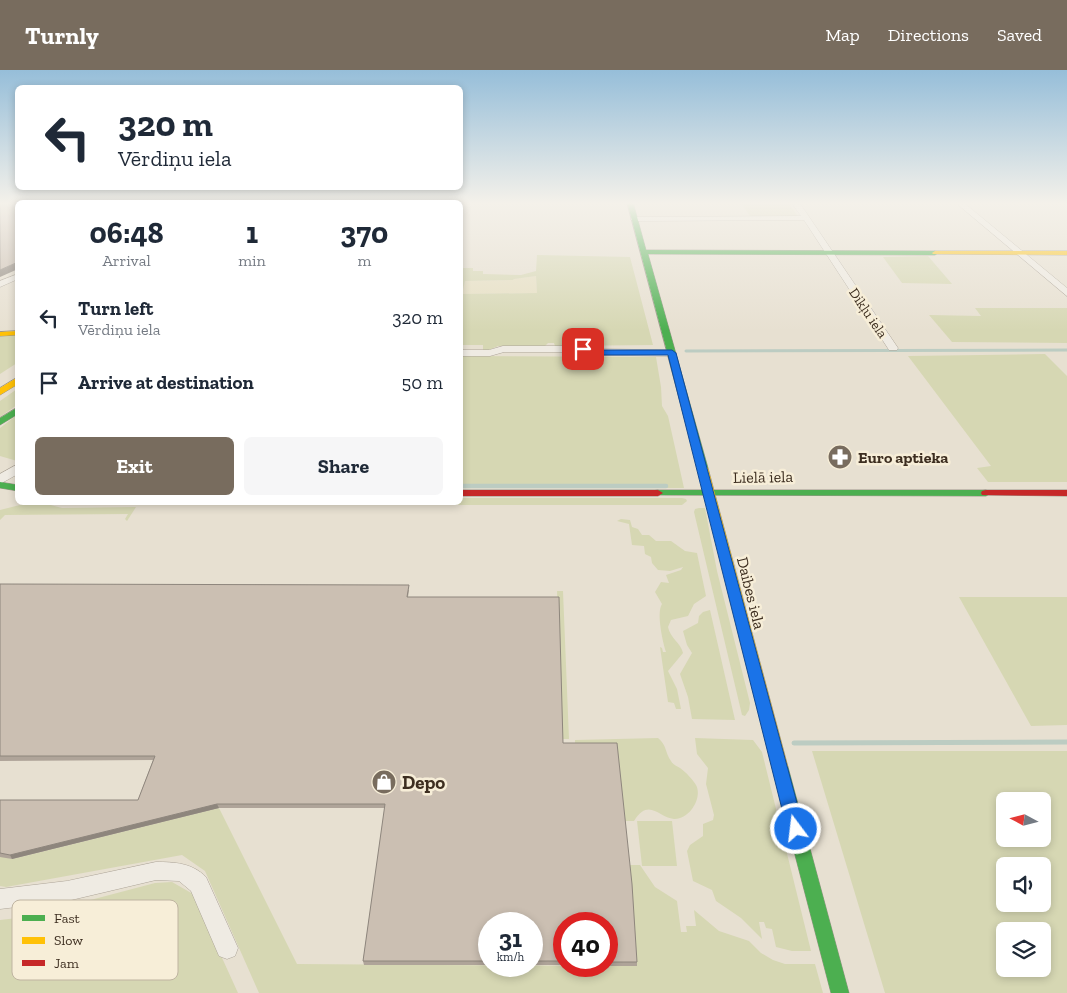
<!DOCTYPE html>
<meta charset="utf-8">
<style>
:root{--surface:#fff;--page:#f6f6f7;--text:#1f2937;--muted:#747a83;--accent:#786c5e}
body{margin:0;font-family:"Zilla Slab",serif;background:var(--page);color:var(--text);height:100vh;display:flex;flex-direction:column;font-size:19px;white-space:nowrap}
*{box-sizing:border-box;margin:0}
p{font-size:16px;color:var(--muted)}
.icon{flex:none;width:28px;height:28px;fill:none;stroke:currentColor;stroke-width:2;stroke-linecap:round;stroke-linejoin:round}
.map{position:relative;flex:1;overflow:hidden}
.drawer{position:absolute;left:15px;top:130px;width:448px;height:305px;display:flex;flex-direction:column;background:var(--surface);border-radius:8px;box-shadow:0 2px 8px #0003}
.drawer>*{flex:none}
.guide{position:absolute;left:15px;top:15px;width:448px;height:105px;border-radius:8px;box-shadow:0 2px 8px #0003;background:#fff;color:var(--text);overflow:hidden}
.needle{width:32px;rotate:277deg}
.controls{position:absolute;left:996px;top:722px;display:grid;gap:10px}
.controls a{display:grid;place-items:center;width:55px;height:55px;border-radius:8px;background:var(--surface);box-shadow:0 2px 8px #0003;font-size:25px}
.speed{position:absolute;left:478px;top:842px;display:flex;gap:10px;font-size:25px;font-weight:700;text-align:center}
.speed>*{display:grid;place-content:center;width:65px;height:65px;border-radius:50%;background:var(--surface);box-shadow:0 2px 8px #0003;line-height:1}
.speed small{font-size:12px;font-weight:400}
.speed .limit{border:8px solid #d22;background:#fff;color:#111}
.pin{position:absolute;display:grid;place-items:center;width:42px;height:42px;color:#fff;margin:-21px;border-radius:10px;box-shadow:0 2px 8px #0006}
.me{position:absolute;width:55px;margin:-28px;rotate:345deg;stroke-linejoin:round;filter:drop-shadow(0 0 4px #0008)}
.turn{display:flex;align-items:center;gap:18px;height:105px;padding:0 20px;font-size:22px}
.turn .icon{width:65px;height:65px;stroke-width:2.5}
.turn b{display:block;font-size:35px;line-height:42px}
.eta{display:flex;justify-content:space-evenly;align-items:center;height:85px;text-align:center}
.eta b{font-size:30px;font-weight:700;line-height:35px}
.action{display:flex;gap:10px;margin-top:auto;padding:10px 20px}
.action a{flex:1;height:58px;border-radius:8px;background:var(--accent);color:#fff;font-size:20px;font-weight:700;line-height:58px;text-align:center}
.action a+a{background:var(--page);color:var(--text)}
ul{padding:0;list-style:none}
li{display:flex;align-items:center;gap:15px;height:65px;padding:0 20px}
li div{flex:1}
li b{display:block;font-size:19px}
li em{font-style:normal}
header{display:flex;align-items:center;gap:30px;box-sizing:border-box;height:70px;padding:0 25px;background:var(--accent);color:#fff}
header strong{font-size:24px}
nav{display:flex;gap:28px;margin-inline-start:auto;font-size:18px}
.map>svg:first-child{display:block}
.farmland{fill:#e6dfc2}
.green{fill:#d6d7b3;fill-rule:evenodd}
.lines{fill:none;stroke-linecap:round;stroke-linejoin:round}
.stream-far2{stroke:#bcccc2;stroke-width:3}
.stream-far1{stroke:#bcccc2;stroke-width:4.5}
.stream{stroke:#bcccc2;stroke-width:5}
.street-casing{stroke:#ada599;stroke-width:1}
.fast-casing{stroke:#9c958a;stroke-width:1}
.slow-casing{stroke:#9c958a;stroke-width:1}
.jam-casing{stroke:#9c958a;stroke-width:1}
.street{fill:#efebe3;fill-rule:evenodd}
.fast{fill:#4caf50;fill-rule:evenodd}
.slow{fill:#ffc107;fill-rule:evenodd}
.jam{fill:#c62828;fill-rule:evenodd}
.wall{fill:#afa499}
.shaded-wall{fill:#8e867d}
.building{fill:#cbbfb2;stroke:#8e867d}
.route{fill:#1a73e8;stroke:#114b97}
.labels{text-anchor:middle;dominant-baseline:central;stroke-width:5;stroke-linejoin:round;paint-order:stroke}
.far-street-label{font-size:14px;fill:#3d2e20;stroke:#f7eed8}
.poi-label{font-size:16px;font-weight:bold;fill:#3d2e20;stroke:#f7eed8;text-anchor:start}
.street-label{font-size:16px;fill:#3d2e20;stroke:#f7eed8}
.near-poi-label{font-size:19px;font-weight:bold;fill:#3d2e20;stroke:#f7eed8;text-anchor:start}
.key{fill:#f7eed8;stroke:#bfb4a1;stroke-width:1}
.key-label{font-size:14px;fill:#3d2e20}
</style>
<header>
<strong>Turnly</strong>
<nav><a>Map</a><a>Directions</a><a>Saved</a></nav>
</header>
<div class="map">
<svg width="1067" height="923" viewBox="0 0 1067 923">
<rect width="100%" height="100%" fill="#e7e0d1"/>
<polygon class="farmland" points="536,206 537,223 462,224 465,211 513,210 514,209"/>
<g class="green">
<polygon points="732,132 788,132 799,148 751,148 742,134"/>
<path d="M537,185L630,187L653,275L555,276L554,273H548L545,276H498L489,280H483V275H460V192H463L462,198H473V201H483V204L521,205L536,201ZM536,206L537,223L462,224L465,211L513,210L514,209Z"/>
<polygon points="928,186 952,214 902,213 883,187"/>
<polygon points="975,238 1067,238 1067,273 952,272 929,245 981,246"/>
<polygon points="0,266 18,266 17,293 0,304"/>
<polygon points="1045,284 1067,306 1067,412 988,412 977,398 991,396 908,286"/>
<polygon points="460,286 656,287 661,317 662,336 668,346 684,418 460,418"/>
<polygon points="17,319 17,335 0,347 0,331"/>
<polygon points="17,345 17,391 0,386 0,358"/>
<polygon points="460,428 682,428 686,429 687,431 682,435 398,435 399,432 460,432"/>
<polygon points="28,433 43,433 62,438 136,437 127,451 125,449 128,444 5,445 0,450 0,440"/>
<polygon points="157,433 365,432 365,433 361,434 154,434"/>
<polygon points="699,438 705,438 717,501 750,633 749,640 745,646 742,645 694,442 695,439"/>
<path d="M621,449L630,450L632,457L638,459L642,465H649L656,471H671L685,481L697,483L706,526L694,534L688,546L671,550L668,557C670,568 681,573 683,583L668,601L677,619L681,639H676L674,633L668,632L660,577L662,578L663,582H666C663,573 656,543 662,534L655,522L661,512L669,513L666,505L681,500L683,497L670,501L658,500L652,493L651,487L645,484L644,476L632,475L629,454L617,451Z"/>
<polygon points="557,521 563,521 569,669 562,669"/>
<polygon points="959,527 1067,527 1067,655 1031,656"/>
<polygon points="710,540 735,650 692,649 688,627 680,604 692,583 687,575 683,561 698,553 699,546 703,542"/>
<path d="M658,668C667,675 665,683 671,691C673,695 677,696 680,698C686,702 693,710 696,715C703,728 689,750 674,749C659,748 649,727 634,751H623L575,677V670Z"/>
<polygon points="695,668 753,670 762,682 811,881 792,881 776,877 772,859 766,858 764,852 759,852 762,869 741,848 716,831 712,820 693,811 687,781 690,775 703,766 703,754 713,750 714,745 706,714 708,698 697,684"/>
<path d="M812,681H1067V923H885ZM1005,731H1042V769H1005ZM1005,796H1042V834H1005ZM1005,861H1042V899H1005Z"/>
<polygon points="219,738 297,894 606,896 629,795 640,795 655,817 677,831 681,862 687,862 686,856 696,856 694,840 719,861 749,871 761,883 773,890 785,894 815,894 823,923 259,923 205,801 182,785 6,817 0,816 0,786 12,789 37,783"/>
<polygon points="637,751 672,751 677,796 642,796"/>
<polygon points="172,812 193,824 238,923 0,923 0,850 26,847 155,813"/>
</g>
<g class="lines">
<polyline class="stream-far2" points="686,281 1067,280"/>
<polyline class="stream-far1" points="460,416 666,416"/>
<polyline class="stream" points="794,673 1067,672"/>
<defs>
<g id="street">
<polygon points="791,132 799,132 898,278 897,280 889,280 804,150 634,151 630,149 634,147 801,146"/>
<polygon points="955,132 963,132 1067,218 1067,226"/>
<polygon points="18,204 18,209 0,217 0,211"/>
<polygon points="503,276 583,276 594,279 672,280 677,283 672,286 594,285 583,282 504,282 490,286 460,286 460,280 489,280"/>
<polygon points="18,394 18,404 0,414 0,404"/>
<path d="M156,792C175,792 192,793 206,807L238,878L235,886L227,889L219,886L191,821L179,811L156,810L67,831L0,839V819L67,811Z"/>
</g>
<g id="fast">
<polygon points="627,132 633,132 646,180 935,181 938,183 935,185 648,184 708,398 703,401 698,398"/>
<polygon points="18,337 18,344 0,355 0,348"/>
<polygon points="0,412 18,415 18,421 0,418"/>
<polygon points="658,420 986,420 991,423 986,426 654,425 653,423 654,421"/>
<polygon points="780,691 785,693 788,697 849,923 831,923 772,697 775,693"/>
</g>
<g id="slow">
<polygon points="935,181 1067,181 1067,185 933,184 932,183"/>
<polygon points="18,261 18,265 0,266 0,262"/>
<polygon points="18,307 18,314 0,325 0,318"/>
<polygon points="703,395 708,398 788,697 785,701 780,703 775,701 772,697 698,398"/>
</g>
<g id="jam">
<polygon points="460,420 658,420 663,423 658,426 460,426"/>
<polygon points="986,420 1067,420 1067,426 982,425 981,423 982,421"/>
</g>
</defs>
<use href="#street" class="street-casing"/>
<use href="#fast" class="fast-casing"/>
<use href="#slow" class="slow-casing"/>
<use href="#jam" class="jam-casing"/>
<use href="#street" class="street"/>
<use href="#fast" class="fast"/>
<use href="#slow" class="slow"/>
<use href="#jam" class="jam"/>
</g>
<polygon class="wall" points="0,514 409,520 408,527 563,673 637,892 637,896 606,896 606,854 564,854 564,895 531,895 531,854 489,854 489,895 364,895 363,891 385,738 219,738 12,789 0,787 0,730 138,730 153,690 0,691"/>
<g class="shaded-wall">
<polygon points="18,192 18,199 0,207 0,200"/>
<polygon points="217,734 219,738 12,789 10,785"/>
</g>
<g class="building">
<polygon points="0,132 121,132 18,132 18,192 0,200"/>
<polygon points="0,514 409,515 407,527 559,527 563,673 617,673 632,814 637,892 606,892 606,854 564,854 564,891 531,891 531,854 489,854 489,891 363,891 385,734 217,734 10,785 0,783 0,730 138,730 155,686 0,686"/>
</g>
<linearGradient id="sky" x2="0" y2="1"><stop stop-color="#96bed9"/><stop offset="0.51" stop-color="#f4f1ea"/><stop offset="1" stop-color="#f4f1ea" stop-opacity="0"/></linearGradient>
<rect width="1067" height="261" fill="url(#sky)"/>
<polygon class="route" points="583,276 594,280 672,280 676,283 804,759 801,764 796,766 790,764 787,759 668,285 594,285 580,281 579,279"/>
<defs>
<symbol id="pharmacy-disc" viewBox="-11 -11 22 22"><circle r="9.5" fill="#786c5e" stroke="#f7eed8"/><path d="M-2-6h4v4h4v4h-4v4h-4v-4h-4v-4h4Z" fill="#fff"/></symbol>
<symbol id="shop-disc" viewBox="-11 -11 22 22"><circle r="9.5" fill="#786c5e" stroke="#f7eed8"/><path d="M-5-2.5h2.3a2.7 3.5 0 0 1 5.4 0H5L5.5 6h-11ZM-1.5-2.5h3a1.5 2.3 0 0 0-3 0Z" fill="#fff"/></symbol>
</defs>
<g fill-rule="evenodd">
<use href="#pharmacy-disc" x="826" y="373" width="28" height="28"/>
<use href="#shop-disc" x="370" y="698" width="28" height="28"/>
</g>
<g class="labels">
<g class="far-street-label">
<text transform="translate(868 243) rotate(56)">Dikļu iela</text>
</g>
<g class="poi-label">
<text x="858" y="387">Euro aptieka</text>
</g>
<g class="street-label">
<text transform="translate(763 407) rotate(-1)">Lielā iela</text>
<text transform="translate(751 523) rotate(76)">Daibes iela</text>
</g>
<g class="near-poi-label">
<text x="402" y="712">Depo</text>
</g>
</g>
<rect x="12" y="830" width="166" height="80" rx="8" class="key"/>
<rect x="22" y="845" width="23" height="6" fill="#4caf50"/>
<rect x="22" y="867" width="23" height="7" fill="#ffc107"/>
<rect x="22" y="890" width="23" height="6" fill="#c62828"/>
<g class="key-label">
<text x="54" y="853">Fast</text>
<text x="54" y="875">Slow</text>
<text x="54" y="898">Jam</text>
</g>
</svg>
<div class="controls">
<a><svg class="needle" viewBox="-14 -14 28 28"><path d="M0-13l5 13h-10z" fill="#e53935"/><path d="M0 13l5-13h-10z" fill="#747a83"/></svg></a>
<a><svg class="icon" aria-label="sound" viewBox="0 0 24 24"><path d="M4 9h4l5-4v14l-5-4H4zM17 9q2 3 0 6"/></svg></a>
<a><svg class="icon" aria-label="layers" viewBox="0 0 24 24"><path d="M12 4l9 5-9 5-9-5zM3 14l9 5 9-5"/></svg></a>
</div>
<div class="speed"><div>31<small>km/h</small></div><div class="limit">40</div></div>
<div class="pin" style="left:583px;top:279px;background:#d93025"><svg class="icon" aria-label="arrive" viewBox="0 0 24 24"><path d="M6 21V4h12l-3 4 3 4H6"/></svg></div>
<svg class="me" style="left:796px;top:759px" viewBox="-20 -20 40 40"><circle r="17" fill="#1a73e8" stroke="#fff" stroke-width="3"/><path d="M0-11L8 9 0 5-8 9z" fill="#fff"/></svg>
<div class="guide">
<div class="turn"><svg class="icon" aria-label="left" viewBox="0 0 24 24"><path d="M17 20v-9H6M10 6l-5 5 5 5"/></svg><div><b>320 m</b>Vērdiņu iela</div></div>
</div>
<section class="drawer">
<div class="eta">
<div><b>06:48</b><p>Arrival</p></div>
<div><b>1</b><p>min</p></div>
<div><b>370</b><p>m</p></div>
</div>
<ul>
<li><svg class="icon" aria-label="left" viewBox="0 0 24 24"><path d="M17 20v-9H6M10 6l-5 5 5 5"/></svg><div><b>Turn left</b><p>Vērdiņu iela</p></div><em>320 m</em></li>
<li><svg class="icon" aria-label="arrive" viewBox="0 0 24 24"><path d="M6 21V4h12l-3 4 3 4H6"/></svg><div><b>Arrive at destination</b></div><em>50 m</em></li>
</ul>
<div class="action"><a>Exit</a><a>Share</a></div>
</section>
</div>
